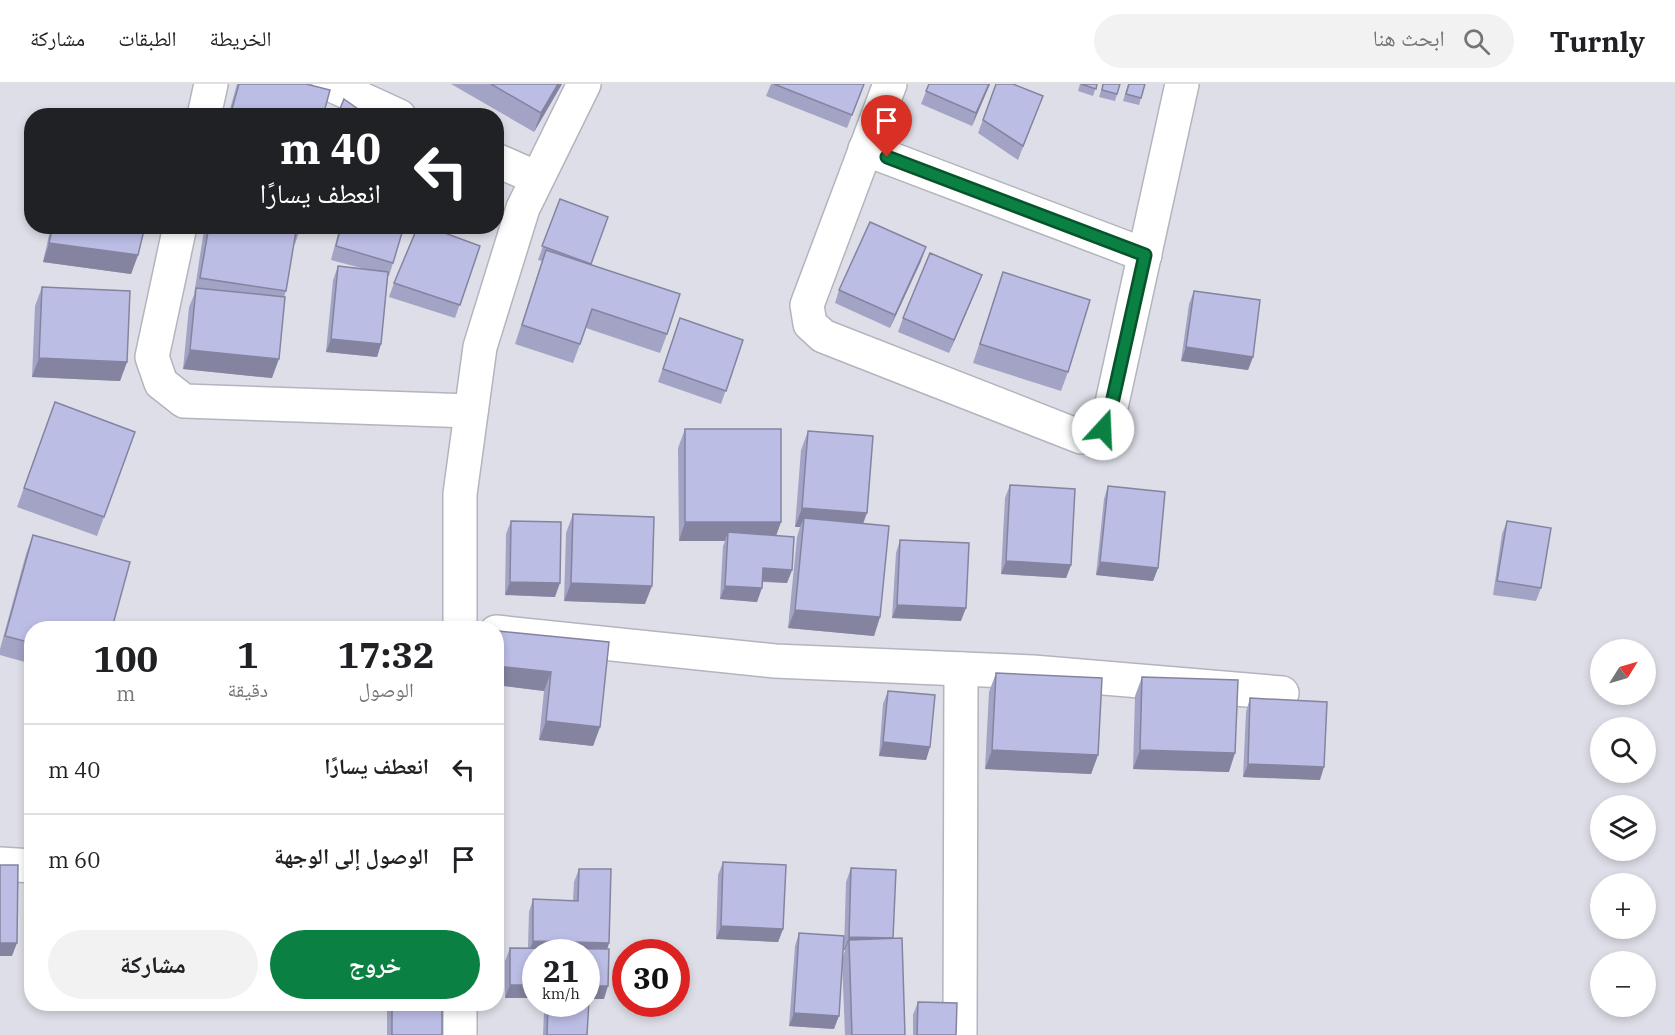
<!DOCTYPE html>
<html lang="ar">
<meta charset="utf-8">
<style>
:root{--surface:#fff;--page:#f2f2f2;--text:#202124;--muted:#757577;--line:#e0e0e0;--accent:#0b8043}
body{margin:0;font-family:"IBM Plex Serif","Noto Naskh Arabic",serif;background:var(--page);color:var(--text);direction:rtl;height:100vh;display:flex;flex-direction:column;font-size:22px;white-space:nowrap}
*{box-sizing:border-box;margin:0}
p{font-size:20px;color:var(--muted)}
.icon{flex:none;width:33px;height:33px;fill:none;stroke:currentColor;stroke-width:2;stroke-linecap:round;stroke-linejoin:round}
.map{position:relative;flex:1;overflow:hidden;direction:ltr}
.details{position:absolute;left:24px;top:537px;width:480px;height:390px;display:flex;flex-direction:column;background:var(--surface);border-radius:24px;box-shadow:0 3px 9px #0003;direction:rtl}
.details>*{flex:none}
.hud{position:absolute;left:24px;top:24px;width:480px;height:126px;border-radius:24px;box-shadow:0 3px 9px #0003;direction:rtl;background:#202124;color:#fff;overflow:hidden}
.needle{width:39px;rotate:53deg}
.controls{position:absolute;left:1590px;top:555px;display:grid;gap:12px}
.controls a{display:grid;place-items:center;width:66px;height:66px;border-radius:50%;background:var(--surface);box-shadow:0 3px 9px #0003;font-size:30px}
.speed{position:absolute;left:522px;top:855px;display:flex;gap:12px;font-size:30px;font-weight:700;text-align:center}
.speed>*{display:grid;place-content:center;width:78px;height:78px;border-radius:50%;background:var(--surface);box-shadow:0 3px 9px #0003;line-height:1}
.speed small{font-size:15px;font-weight:400}
.speed .limit{border:9px solid #d22;background:#fff;color:#111}
.pin{position:absolute;display:grid;place-items:center;width:51px;height:51px;color:#fff;margin:-62px -26px;border-radius:50% 50% 50% 0;rotate:-45deg;box-shadow:0 0 6px #0007}
.pin .icon{rotate:45deg}
.me{position:absolute;width:66px;margin:-33px;rotate:20deg;stroke-linejoin:round;filter:drop-shadow(0 0 4px #0008)}
.turn{display:flex;align-items:center;gap:21px;height:126px;padding:0 24px;font-size:27px}
.turn .icon{width:78px;height:78px;stroke-width:2.5}
.turn b{display:block;font-size:42px;line-height:51px}
.eta{display:flex;justify-content:space-evenly;align-items:center;height:102px;text-align:center}
.eta b{font-size:36px;font-weight:700;line-height:42px}
.action{display:flex;gap:12px;margin-top:auto;padding:12px 24px}
.action a{flex:1;height:69px;border-radius:36px;background:var(--accent);color:#fff;font-size:24px;font-weight:700;line-height:69px;text-align:center}
.action a+a{background:var(--page);color:var(--text)}
ul{padding:0;list-style:none}
li{display:flex;align-items:center;gap:18px;height:90px;padding:0 24px;border-top:2px solid var(--line)}
li div{flex:1}
li b{display:block;font-size:22px}
li em{font-style:normal}
header{display:flex;align-items:center;gap:36px;box-sizing:border-box;height:84px;padding:0 30px;background:var(--surface);border-bottom:2px solid var(--line)}
header strong{font-size:28px}
nav{display:flex;gap:33px;margin-inline-start:auto;font-size:21px}
.search{width:420px;height:54px;background:var(--page);display:flex;align-items:center;gap:15px;box-sizing:border-box;padding:0 21px;border-radius:33px;color:var(--muted);font-size:22px}
.map>svg:first-child{display:block}
.lines{fill:none;stroke-linecap:round;stroke-linejoin:round}
.minor-casing{stroke:#b3b4bd;stroke-width:36}
.minor{stroke:#fff;stroke-width:33}
.wall{fill:#a2a3c5}
.shaded-wall{fill:#8484a0}
.building{fill:#bcbde5;stroke:#8484a0;stroke-width:1.5}
.route-casing{stroke:#07532c;stroke-width:15}
.route{stroke:#0b8043;stroke-width:10}
</style>
<header>
<strong>Turnly</strong>
<div class="search"><svg class="icon" aria-label="search" viewBox="0 0 24 24"><circle cx="10" cy="10" r="6"/><path d="M15 15l6 6"/></svg>ابحث هنا</div>
<nav><a>الخريطة</a><a>الطبقات</a><a>مشاركة</a></nav>
</header>
<div class="map">
<svg width="1675" height="951" viewBox="0 0 1675 951">
<rect width="100%" height="100%" fill="#dedee8"/>
<g class="lines">
<defs>
<g id="minor">
<polyline points="329,0 399,32"/>
<polyline points="890,0 807,221 810,240 823,252 1081,353 1103,345 1112,319 1182,0"/>
<polyline points="204,32 211,0"/>
<polyline points="865,65 1145,171"/>
<polyline points="496,76 537,94"/>
<polyline points="180,142 152,273 161,299 184,317 471,327"/>
<polyline points="460,544 460,410 480,263 523,124 584,0"/>
<polyline points="496,548 775,577 1033,588 1282,609"/>
<polyline points="0,780 32,782"/>
<polyline points="460,920 460,951"/>
<polyline points="960,951 961,585"/>
</g>
</defs>
<use href="#minor" class="minor-casing"/>
<use href="#minor" class="minor"/>
</g>
<g class="wall">
<polygon points="237,0 306,0 323,32 228,32"/>
<polygon points="451,0 562,0 534,48"/>
<polygon points="771,0 864,0 847,44 766,12"/>
<polygon points="929,0 990,0 972,42 921,20"/>
<polygon points="996,0 1043,12 1018,76 978,49"/>
<polygon points="1080,0 1097,0 1093,12 1078,7"/>
<polygon points="1103,0 1120,0 1115,17 1099,13"/>
<polygon points="1128,0 1145,0 1139,21 1123,17"/>
<polygon points="560,115 591,181 667,250 660,269 586,244 573,279 515,260 542,177 538,176"/>
<polygon points="51,142 145,142 138,171 131,190 43,178"/>
<polygon points="205,142 301,142 295,160 294,160 286,207 284,213 272,294 183,285 189,223 194,211 203,152 206,145 205,145"/>
<polygon points="340,142 404,142 393,179 389,192 388,192 381,260 377,273 326,268 333,196 338,182 365,185 331,176"/>
<polygon points="480,162 455,234 389,213 394,199"/>
<polygon points="921,177 890,244 835,219 839,206"/>
<polygon points="1003,188 1068,288 1061,307 973,279"/>
<polygon points="42,203 127,278 120,297 32,293 35,222"/>
<polygon points="977,204 949,269 898,248 903,234"/>
<polygon points="1194,207 1253,273 1248,286 1181,277 1189,220"/>
<polygon points="680,234 743,256 721,320 658,298"/>
<polygon points="55,318 135,348 97,452 17,423"/>
<polygon points="685,345 781,438 776,452 792,486 787,499 762,498 757,518 720,515 723,462 725,457 679,457 678,364"/>
<polygon points="808,347 864,440 880,533 874,552 788,544 797,453 800,443 795,443 801,366"/>
<polygon points="1010,401 1071,481 1066,494 1001,490 1005,414"/>
<polygon points="1108,402 1158,484 1153,497 1096,491 1104,415"/>
<polygon points="573,430 645,520 564,517 566,449"/>
<polygon points="511,437 555,513 505,511 506,450"/>
<polygon points="1507,437 1541,504 1536,517 1493,511 1502,450"/>
<polygon points="33,451 32,544 32,580 0,571 0,565 26,470"/>
<polygon points="900,456 961,537 892,534 896,469"/>
<polygon points="498,547 609,558 600,643 593,662 539,656 544,607 496,601 496,551"/>
<polygon points="996,589 1098,671 1091,690 985,685 989,608"/>
<polygon points="1142,593 1229,688 1133,685 1135,612"/>
<polygon points="888,607 930,663 926,676 879,672 883,620"/>
<polygon points="1250,614 1320,696 1243,693 1246,628"/>
<polygon points="723,778 783,845 778,858 716,855 718,791"/>
<polygon points="851,784 893,854 905,951 845,951 842,877 834,945 789,942 795,862 799,849 843,874 845,866 844,866 846,798"/>
<polygon points="579,785 609,859 607,865 604,915 586,915 586,868 505,914 505,877 510,864 528,864 529,828 533,815 573,817 574,798"/>
<polygon points="918,918 956,951 913,951 913,931"/>
<polygon points="389,920 442,920 442,951 387,951 387,924"/>
<polygon points="547,920 586,920 587,951 543,951 544,928"/>
</g>
<g class="shaded-wall">
<polygon points="558,0 562,0 534,48 541,29"/>
<polygon points="989,0 990,0 972,42 976,29"/>
<polygon points="49,159 138,171 131,190 43,178"/>
<polygon points="926,163 921,177 890,244 895,231"/>
<polygon points="982,191 977,204 949,269 954,256"/>
<polygon points="331,255 381,260 377,273 326,268"/>
<polygon points="1186,263 1253,273 1248,286 1181,277"/>
<polygon points="190,266 279,275 272,294 183,285"/>
<polygon points="39,274 127,278 120,297 32,293"/>
<polygon points="802,424 867,429 860,448 804,434 800,443 795,443"/>
<polygon points="685,438 781,438 774,457 728,448 725,457 679,457"/>
<polygon points="1006,477 1071,481 1066,494 1001,490"/>
<polygon points="1100,478 1158,484 1153,497 1096,491"/>
<polygon points="763,484 792,486 787,499 758,497"/>
<polygon points="510,498 560,499 555,513 505,511"/>
<polygon points="571,499 652,502 645,520 564,517"/>
<polygon points="725,502 762,504 757,518 720,515"/>
<polygon points="897,521 966,524 961,537 892,534"/>
<polygon points="795,526 880,533 874,552 788,544"/>
<polygon points="496,582 551,588 544,607 496,601"/>
<polygon points="546,637 600,643 593,662 539,656"/>
<polygon points="883,658 930,663 926,676 879,672"/>
<polygon points="992,666 1098,671 1091,690 985,685"/>
<polygon points="1140,666 1235,669 1229,688 1133,685"/>
<polygon points="1248,680 1324,683 1320,696 1243,693"/>
<polygon points="721,842 783,845 778,858 716,855"/>
<polygon points="849,853 893,855 849,856 845,866 844,866"/>
<polygon points="533,857 609,859 605,872 528,870"/>
<polygon points="0,859 17,859 12,872 0,872"/>
<polygon points="510,901 536,901 536,914 505,914"/>
<polygon points="586,902 608,902 604,915 586,915"/>
<polygon points="794,929 839,932 834,945 789,942"/>
</g>
<g class="building">
<polygon points="239,0 306,0 330,6 323,32 230,32"/>
<polygon points="491,0 558,0 541,29"/>
<polygon points="774,0 864,0 852,31"/>
<polygon points="929,0 989,0 976,29 926,7"/>
<polygon points="996,0 1013,0 1043,12 1023,62 983,36"/>
<polygon points="1081,0 1097,0 1096,5"/>
<polygon points="1103,0 1120,0 1117,10 1102,6"/>
<polygon points="1129,0 1145,0 1141,14 1126,10"/>
<polygon points="344,15 368,32 337,32"/>
<polygon points="560,115 608,133 591,180 542,162"/>
<polygon points="870,138 926,163 895,231 839,206"/>
<polygon points="53,142 145,142 138,171 49,159"/>
<polygon points="209,142 270,142 296,147 286,207 200,194"/>
<polygon points="341,142 404,142 393,179 336,162"/>
<polygon points="418,142 426,142 480,162 460,221 394,199"/>
<polygon points="546,166 680,210 667,250 592,225 580,260 522,241"/>
<polygon points="930,169 982,191 954,256 903,234"/>
<polygon points="338,182 388,188 381,260 331,255"/>
<polygon points="1003,188 1090,216 1068,288 980,260"/>
<polygon points="42,203 130,207 127,278 39,274"/>
<polygon points="196,204 285,213 279,275 190,266"/>
<polygon points="1194,207 1260,216 1253,273 1186,263"/>
<polygon points="680,234 743,256 726,307 663,285"/>
<polygon points="55,318 135,348 104,433 24,404"/>
<rect x="685" y="345" width="96" height="93"/>
<polygon points="808,347 873,352 867,429 802,424"/>
<polygon points="1010,401 1075,405 1071,481 1006,477"/>
<polygon points="1108,402 1165,408 1158,484 1100,478"/>
<polygon points="573,430 654,433 652,502 571,499"/>
<polygon points="804,434 889,442 880,533 795,526"/>
<polygon points="511,437 561,438 560,499 510,498"/>
<polygon points="1507,437 1551,444 1541,504 1497,497"/>
<polygon points="728,448 794,453 792,486 763,484 762,504 725,502"/>
<polygon points="33,451 130,478 112,544 32,544 32,559 5,552"/>
<polygon points="900,456 969,459 966,524 897,521"/>
<polygon points="498,547 609,558 600,643 546,637 551,588 496,582 496,562"/>
<polygon points="996,589 1102,594 1098,671 992,666"/>
<polygon points="1142,593 1238,596 1235,669 1140,666"/>
<polygon points="888,607 935,611 930,663 883,658"/>
<polygon points="1250,614 1327,618 1324,683 1248,680"/>
<polygon points="723,778 786,781 783,845 721,842"/>
<polygon points="0,781 18,781 17,859 0,859"/>
<polygon points="851,784 896,786 893,854 849,853"/>
<polygon points="579,785 611,785 609,859 533,857 533,815 578,817"/>
<polygon points="799,849 844,852 839,932 794,929"/>
<polygon points="902,854 905,951 852,951 849,856"/>
<polygon points="510,864 609,865 608,902 586,902 586,868 536,868 536,901 510,901"/>
<polygon points="586,916 589,916 587,951 547,951 548,920 586,920"/>
<polygon points="918,918 957,919 956,951 917,951"/>
<rect x="392" y="920" width="50" height="31"/>
</g>
<g class="lines">
<defs>
<polyline id="route" points="887,73 1145,171 1112,319 1103,345"/>
</defs>
<use href="#route" class="route-casing"/>
<use href="#route" class="route"/>
</g>
</svg>
<div class="controls">
<a><svg class="needle" viewBox="-14 -14 28 28"><path d="M0-13l5 13h-10z" fill="#e53935"/><path d="M0 13l5-13h-10z" fill="#757577"/></svg></a>
<a><svg class="icon" aria-label="search" viewBox="0 0 24 24"><circle cx="10" cy="10" r="6"/><path d="M15 15l6 6"/></svg></a>
<a><svg class="icon" aria-label="layers" viewBox="0 0 24 24"><path d="M12 4l9 5-9 5-9-5zM3 14l9 5 9-5"/></svg></a>
<a>+</a>
<a>−</a>
</div>
<div class="speed"><div>21<small>km/h</small></div><div class="limit">30</div></div>
<div class="pin" style="left:887px;top:73px;background:#d93025"><svg class="icon" aria-label="arrive" viewBox="0 0 24 24"><path d="M6 21V4h12l-3 4 3 4H6"/></svg></div>
<svg class="me" style="left:1103px;top:345px" viewBox="-20 -20 40 40"><circle r="19" fill="#fff"/><path d="M0-13L10 11 0 6-10 11z" fill="#0b8043"/></svg>
<div class="hud">
<div class="turn"><svg class="icon" aria-label="left" viewBox="0 0 24 24"><path d="M17 20v-9H6M10 6l-5 5 5 5"/></svg><div><b>40 m</b>انعطف يسارًا</div></div>
</div>
<section class="details">
<div class="eta">
<div><b>17:32</b><p>الوصول</p></div>
<div><b>1</b><p>دقيقة</p></div>
<div><b>100</b><p>m</p></div>
</div>
<ul>
<li><svg class="icon" aria-label="left" viewBox="0 0 24 24"><path d="M17 20v-9H6M10 6l-5 5 5 5"/></svg><div><b>انعطف يسارًا</b></div><em>40 m</em></li>
<li><svg class="icon" aria-label="arrive" viewBox="0 0 24 24"><path d="M6 21V4h12l-3 4 3 4H6"/></svg><div><b>الوصول إلى الوجهة</b></div><em>60 m</em></li>
</ul>
<div class="action"><a>خروج</a><a>مشاركة</a></div>
</section>
</div>
